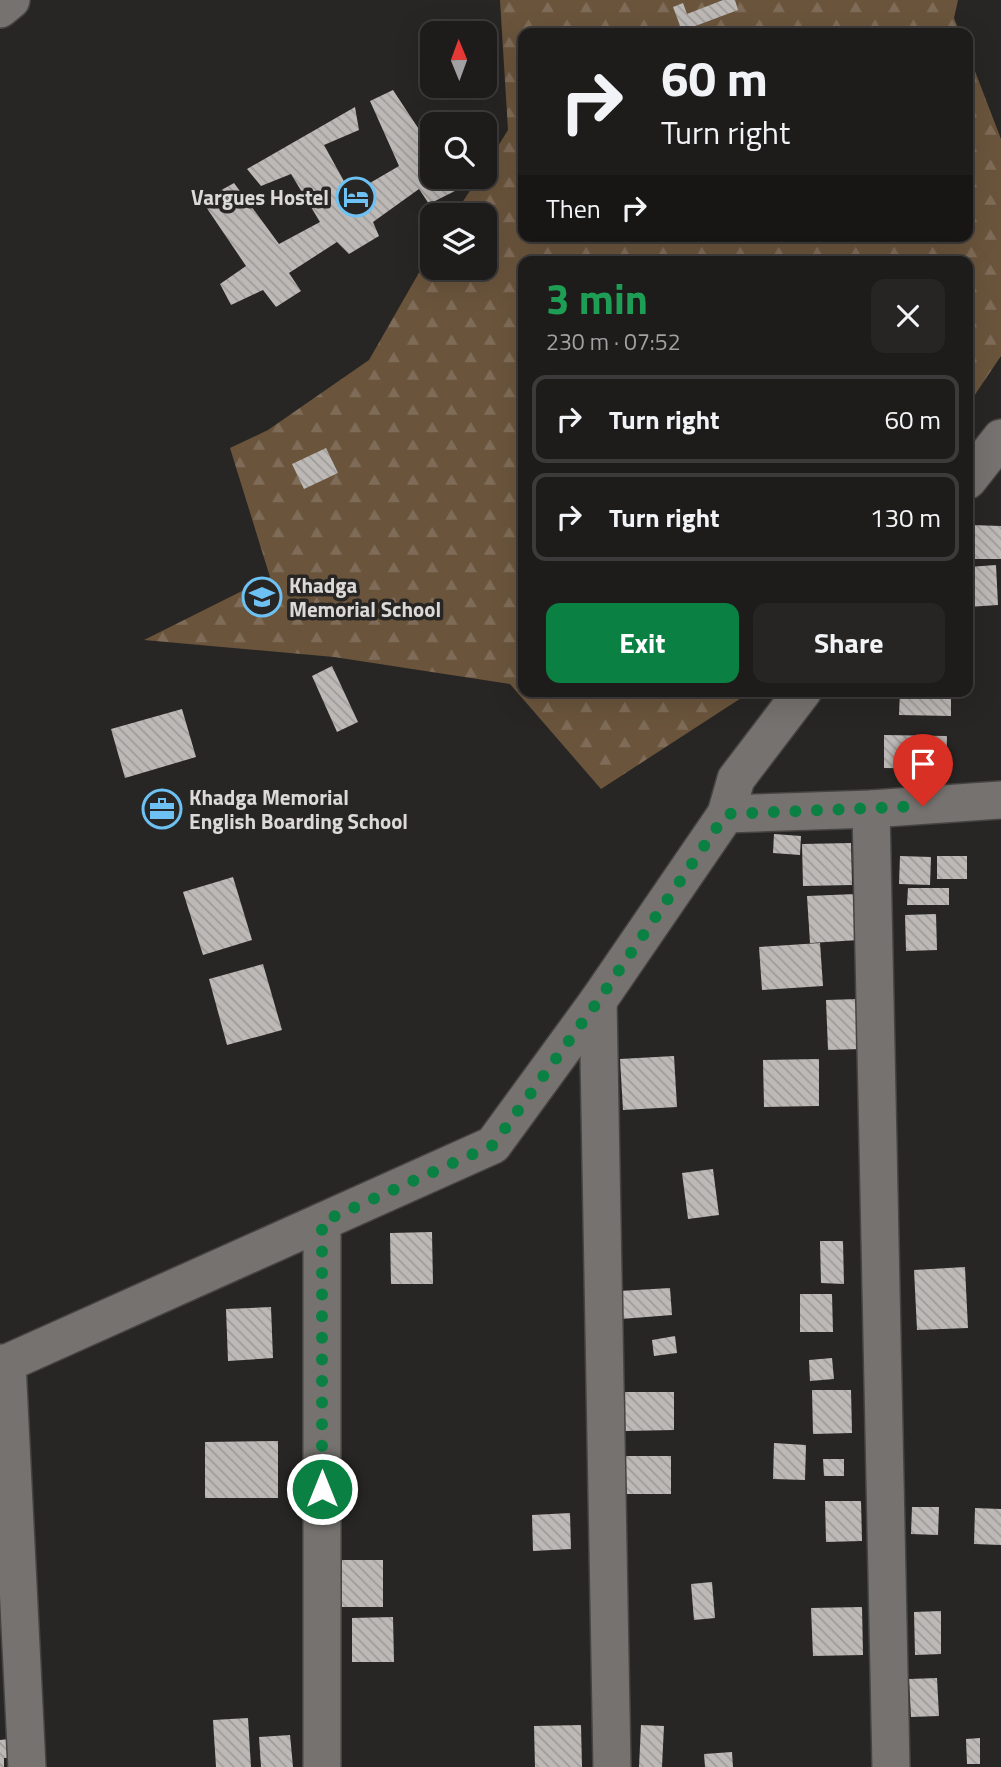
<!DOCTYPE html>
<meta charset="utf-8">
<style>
:root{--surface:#1e1c1b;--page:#262524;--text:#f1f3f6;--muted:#a1a1a3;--line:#3c3a3a;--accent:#0b8043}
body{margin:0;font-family:"Titillium Web",sans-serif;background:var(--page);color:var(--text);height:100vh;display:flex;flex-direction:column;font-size:26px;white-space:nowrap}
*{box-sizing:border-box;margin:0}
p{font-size:23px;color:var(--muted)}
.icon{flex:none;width:38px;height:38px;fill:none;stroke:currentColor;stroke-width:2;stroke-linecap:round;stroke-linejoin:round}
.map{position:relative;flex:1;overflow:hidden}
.sheet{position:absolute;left:518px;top:256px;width:455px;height:441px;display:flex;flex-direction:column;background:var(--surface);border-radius:14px;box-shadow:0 7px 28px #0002,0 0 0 2px var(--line)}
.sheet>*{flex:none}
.banner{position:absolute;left:518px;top:28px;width:455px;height:214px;border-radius:14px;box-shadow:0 7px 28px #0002,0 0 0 2px var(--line);background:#1e1c1b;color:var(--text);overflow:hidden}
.needle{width:46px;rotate:359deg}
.buttons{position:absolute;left:420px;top:21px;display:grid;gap:14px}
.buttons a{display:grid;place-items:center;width:77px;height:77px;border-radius:14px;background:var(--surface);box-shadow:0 7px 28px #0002,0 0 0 2px var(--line);font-size:35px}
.pin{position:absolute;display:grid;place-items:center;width:60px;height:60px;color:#fff;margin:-72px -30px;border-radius:50% 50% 50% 0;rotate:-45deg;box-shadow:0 0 7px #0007}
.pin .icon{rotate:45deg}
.me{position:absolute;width:77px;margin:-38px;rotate:0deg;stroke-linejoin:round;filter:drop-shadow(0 0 5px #0008)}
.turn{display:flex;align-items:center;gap:24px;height:147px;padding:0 28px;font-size:32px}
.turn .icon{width:91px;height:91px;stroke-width:2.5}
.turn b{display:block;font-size:49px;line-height:60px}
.then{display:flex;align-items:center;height:66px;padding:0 28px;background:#0003;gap:14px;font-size:26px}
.round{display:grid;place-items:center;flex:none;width:74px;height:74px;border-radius:14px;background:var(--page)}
.summary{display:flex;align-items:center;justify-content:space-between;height:119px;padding:0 28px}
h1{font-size:42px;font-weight:700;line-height:52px;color:#1e9e55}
.button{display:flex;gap:14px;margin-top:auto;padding:14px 28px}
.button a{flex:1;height:80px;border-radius:14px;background:var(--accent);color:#fff;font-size:28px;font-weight:700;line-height:80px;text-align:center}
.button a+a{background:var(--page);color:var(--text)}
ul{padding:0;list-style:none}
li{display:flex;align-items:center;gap:21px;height:88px;margin:0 14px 10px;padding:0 14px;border:4px solid var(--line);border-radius:14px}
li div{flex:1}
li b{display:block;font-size:26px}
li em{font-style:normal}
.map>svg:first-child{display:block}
.forest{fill:url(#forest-firs)}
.building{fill:url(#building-back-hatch)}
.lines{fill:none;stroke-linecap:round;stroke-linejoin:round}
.street-casing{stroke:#464442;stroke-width:40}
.street{stroke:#75726f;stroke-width:37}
.route{stroke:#0b8043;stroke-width:12;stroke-dasharray:0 21.6}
.labels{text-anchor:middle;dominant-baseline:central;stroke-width:7;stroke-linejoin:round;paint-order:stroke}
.poi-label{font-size:21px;font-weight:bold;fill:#dcdad9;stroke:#282624;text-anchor:start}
</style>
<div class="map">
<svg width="1001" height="1767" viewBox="0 0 1001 1767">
<defs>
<pattern id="forest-firs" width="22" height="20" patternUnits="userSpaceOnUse" patternTransform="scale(1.75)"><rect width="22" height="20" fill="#6a543c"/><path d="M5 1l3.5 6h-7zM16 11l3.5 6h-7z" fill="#7f6c58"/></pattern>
<pattern id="building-back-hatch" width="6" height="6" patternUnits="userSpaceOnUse" patternTransform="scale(1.75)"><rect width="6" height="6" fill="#bcb9b6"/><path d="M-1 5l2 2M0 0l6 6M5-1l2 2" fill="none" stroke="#9e9b99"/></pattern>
</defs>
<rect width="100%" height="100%" fill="#282624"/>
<polygon class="forest" points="500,0 958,0 954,18 960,33 523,33 523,236 968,236 968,53 1001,139 1001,356 968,405 968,261 523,261 523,691 752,691 601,789 510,684 334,657 144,640 270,577 230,448 268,430 369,360 432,250 432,268 485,268 485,215 454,215 479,177 485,177 485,167 508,130"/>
<g class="building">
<polygon points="723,0 735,0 738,10 682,31 673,7 683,3 687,14"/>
<polygon points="393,90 430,146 432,144 432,177 448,177 455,191 429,204 419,189 373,222 379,236 349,254 337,242 289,273 301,291 276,307 263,290 231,305 220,284 246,266 202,201 234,183 279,244 320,222 291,174 261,186 247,169 355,107 359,130 324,145 351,194 399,166 370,101"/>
<polygon points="326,448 338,473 304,489 292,464"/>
<polygon points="971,525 1001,526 1001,559 971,559"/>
<polygon points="996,565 998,605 968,607 968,567"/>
<polygon points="332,666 358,722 337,732 312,676"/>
<polygon points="900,691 951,691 951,716 899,715"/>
<polygon points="182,709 196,757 125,778 111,729"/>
<polygon points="884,735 947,736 946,769 884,768"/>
<polygon points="774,834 801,836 800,855 773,853"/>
<polygon points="851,843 852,885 803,886 802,844"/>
<polygon points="900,856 931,857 930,885 899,884"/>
<rect x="937" y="856" width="30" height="23"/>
<polygon points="233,877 252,940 203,955 183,892"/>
<polygon points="908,888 949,888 949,905 907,905"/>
<polygon points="856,894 859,940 810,943 807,896"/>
<polygon points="936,914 937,950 906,951 905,915"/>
<polygon points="820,943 823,986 762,990 759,947"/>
<polygon points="263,964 282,1030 227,1045 209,979"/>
<polygon points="859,999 861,1049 828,1050 826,1000"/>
<polygon points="674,1056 677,1107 623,1110 620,1059"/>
<polygon points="819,1059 819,1106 764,1107 763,1060"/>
<polygon points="713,1169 719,1215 688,1219 682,1173"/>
<polygon points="432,1232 433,1284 391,1284 390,1233"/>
<polygon points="820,1241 843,1241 844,1284 821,1283"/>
<polygon points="965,1267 968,1328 917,1330 914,1270"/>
<polygon points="670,1288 672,1315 621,1319 619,1291"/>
<polygon points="800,1294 832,1294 833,1332 800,1332"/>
<polygon points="271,1307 273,1358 228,1361 226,1309"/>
<polygon points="675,1336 677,1353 654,1356 652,1340"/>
<polygon points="832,1358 834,1379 810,1381 809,1360"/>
<polygon points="812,1390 851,1390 852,1433 813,1434"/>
<polygon points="624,1392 674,1392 674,1430 625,1431"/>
<polygon points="278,1441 278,1498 205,1498 205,1442"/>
<polygon points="774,1443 806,1445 805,1480 773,1479"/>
<rect x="626" y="1456" width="45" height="38"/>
<polygon points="823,1459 844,1459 844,1476 824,1476"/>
<polygon points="825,1501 861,1501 862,1541 826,1542"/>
<polygon points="912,1507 939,1507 938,1535 911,1534"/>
<polygon points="975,1508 1001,1509 1001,1545 974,1544"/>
<polygon points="570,1513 571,1549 533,1551 532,1515"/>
<rect x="341" y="1560" width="42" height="47"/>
<polygon points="712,1582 715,1618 694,1620 691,1584"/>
<polygon points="862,1607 863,1655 813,1656 811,1608"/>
<polygon points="941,1611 941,1654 915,1655 914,1612"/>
<polygon points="393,1617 394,1662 352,1662 352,1618"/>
<polygon points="937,1678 939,1716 911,1717 909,1679"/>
<polygon points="248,1718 251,1767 216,1767 213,1720"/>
<polygon points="581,1725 582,1767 535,1767 534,1726"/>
<polygon points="641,1725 664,1726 662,1767 639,1767"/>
<polygon points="290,1735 293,1767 261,1767 259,1737"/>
<polygon points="980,1738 980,1764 967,1764 966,1739"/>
<polygon points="9,1739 11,1758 4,1758 4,1767 0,1767 0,1740"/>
<polygon points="732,1752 733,1767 705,1767 704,1754"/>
</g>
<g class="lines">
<defs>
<g id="street">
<polyline points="0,9 11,0"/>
<polyline points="968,480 1001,438"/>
<polyline points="871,809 891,1767"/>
<polyline points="726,814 736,779 803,691"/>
<polyline points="598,1001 612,1767"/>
<polyline points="322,1222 322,1767"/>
<polyline points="0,1363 7,1363 493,1145 598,1001 726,814 871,809 1001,800"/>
<polyline points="7,1363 27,1767"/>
</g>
</defs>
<use href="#street" class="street-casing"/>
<use href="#street" class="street"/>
</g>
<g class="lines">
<polyline class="route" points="322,1489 322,1222 493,1145 598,1001 726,814 923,806"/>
</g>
<defs>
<symbol id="hotel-ring" viewBox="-11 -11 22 22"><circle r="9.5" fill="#282624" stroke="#6dc2f3" stroke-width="1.5"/><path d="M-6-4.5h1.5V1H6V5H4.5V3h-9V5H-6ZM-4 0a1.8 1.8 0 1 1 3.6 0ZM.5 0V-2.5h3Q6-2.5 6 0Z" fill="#6dc2f3"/></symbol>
<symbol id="school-ring" viewBox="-11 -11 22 22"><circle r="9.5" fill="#282624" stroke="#6dc2f3" stroke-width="1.5"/><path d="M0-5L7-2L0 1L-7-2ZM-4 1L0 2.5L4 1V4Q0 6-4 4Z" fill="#6dc2f3"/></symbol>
<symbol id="office-ring" viewBox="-11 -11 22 22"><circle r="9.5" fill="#282624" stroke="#6dc2f3" stroke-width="1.5"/><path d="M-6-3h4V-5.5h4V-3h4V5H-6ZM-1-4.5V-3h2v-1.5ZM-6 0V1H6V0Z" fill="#6dc2f3"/></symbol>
</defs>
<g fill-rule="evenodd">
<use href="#hotel-ring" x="334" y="175" width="44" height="44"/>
<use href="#school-ring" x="240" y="575" width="44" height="44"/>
<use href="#office-ring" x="140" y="787" width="44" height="44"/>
</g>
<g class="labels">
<g class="poi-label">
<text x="329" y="197" text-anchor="end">Vargues Hostel</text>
<text x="289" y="585">Khadga<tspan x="289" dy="24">Memorial School</tspan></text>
<text x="189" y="797">Khadga Memorial<tspan x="189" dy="24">English Boarding School</tspan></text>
</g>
</g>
</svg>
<div class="buttons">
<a><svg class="needle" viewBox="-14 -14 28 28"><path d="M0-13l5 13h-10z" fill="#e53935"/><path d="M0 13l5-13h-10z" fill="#a1a1a3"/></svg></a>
<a><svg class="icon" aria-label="search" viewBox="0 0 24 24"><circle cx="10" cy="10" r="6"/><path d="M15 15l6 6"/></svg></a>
<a><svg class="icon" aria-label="layers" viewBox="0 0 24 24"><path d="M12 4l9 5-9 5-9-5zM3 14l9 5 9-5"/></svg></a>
</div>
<div class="pin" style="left:923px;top:806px;background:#d93025"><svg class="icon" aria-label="arrive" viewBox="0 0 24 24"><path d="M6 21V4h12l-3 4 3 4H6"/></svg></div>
<svg class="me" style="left:322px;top:1489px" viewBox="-20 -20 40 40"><circle r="17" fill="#0b8043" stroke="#fff" stroke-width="3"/><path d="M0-11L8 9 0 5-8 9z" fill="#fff"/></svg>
<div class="banner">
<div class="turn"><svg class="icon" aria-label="right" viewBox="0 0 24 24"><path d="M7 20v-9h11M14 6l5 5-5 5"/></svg><div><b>60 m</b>Turn right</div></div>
<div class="then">Then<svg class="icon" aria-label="right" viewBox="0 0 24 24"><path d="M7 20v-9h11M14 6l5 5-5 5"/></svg></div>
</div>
<section class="sheet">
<div class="summary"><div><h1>3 min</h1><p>230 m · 07:52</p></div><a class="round"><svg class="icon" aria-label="close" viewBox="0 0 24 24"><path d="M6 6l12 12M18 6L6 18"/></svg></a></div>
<ul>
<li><svg class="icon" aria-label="right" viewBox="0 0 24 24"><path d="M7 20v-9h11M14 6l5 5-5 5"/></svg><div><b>Turn right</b></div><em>60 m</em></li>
<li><svg class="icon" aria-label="right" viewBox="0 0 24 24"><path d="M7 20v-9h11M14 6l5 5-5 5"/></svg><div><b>Turn right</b></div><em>130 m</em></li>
</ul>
<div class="button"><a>Exit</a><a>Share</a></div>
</section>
</div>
